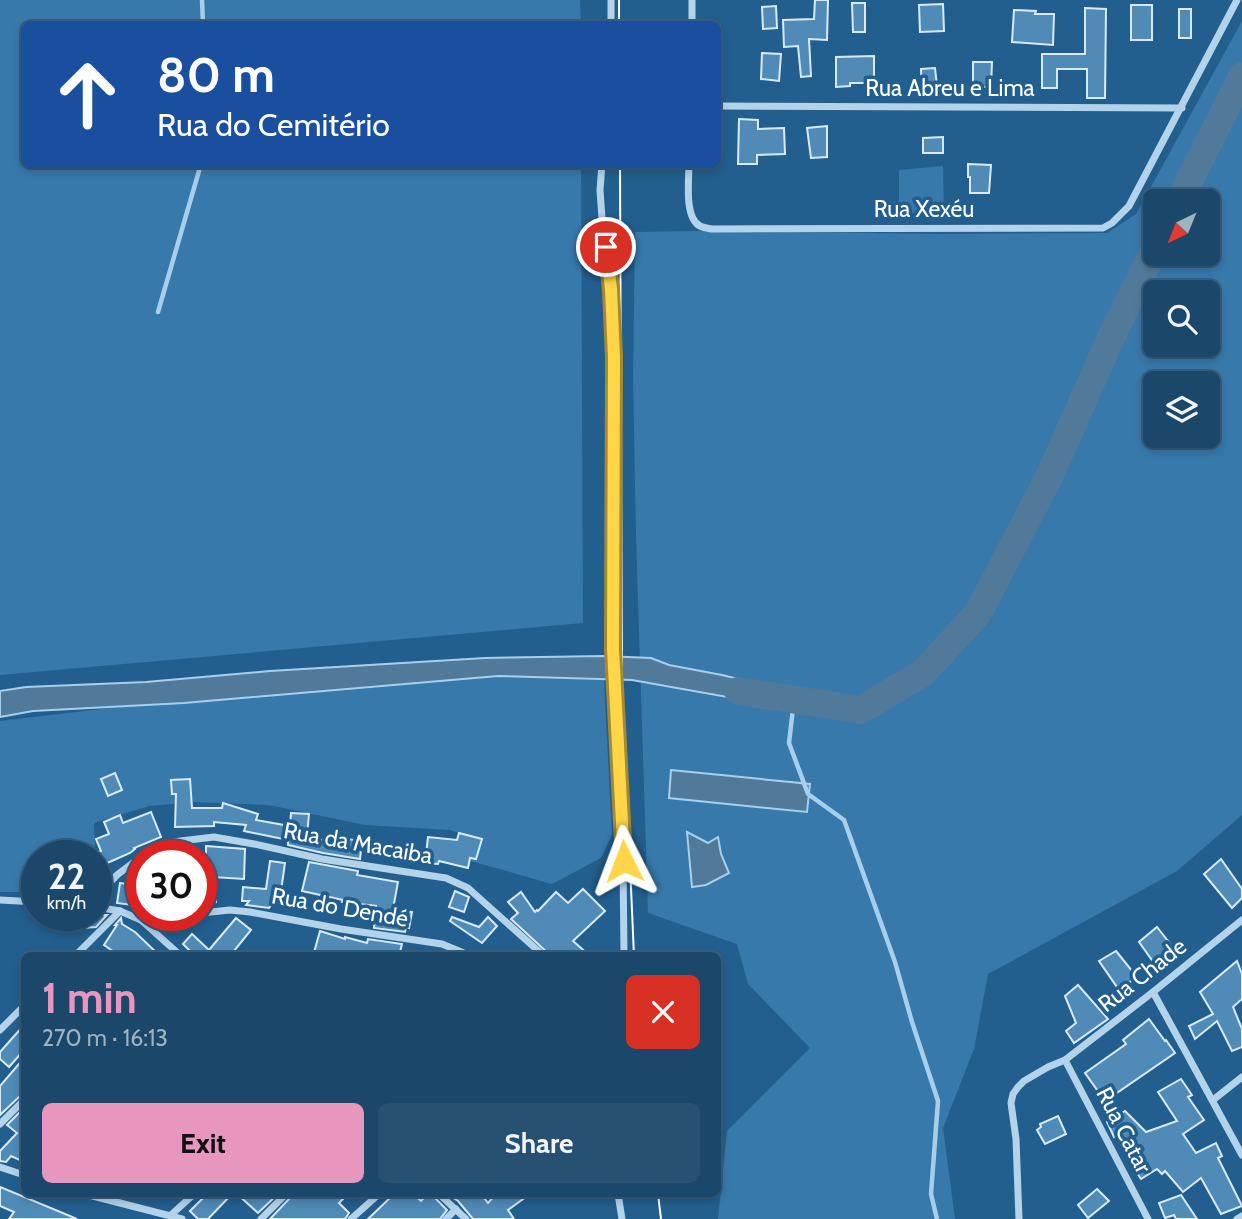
<!DOCTYPE html>
<meta charset="utf-8">
<style>
:root{--surface:#1a476a;--page:#275172;--text:#f1f3f6;--muted:#9fb2c1;--line:#385f7e;--accent:#e797bd}
body{margin:0;font-family:Cabin,sans-serif;background:var(--page);color:var(--text);height:100vh;display:flex;flex-direction:column;font-size:26px;white-space:nowrap}
*{box-sizing:border-box;margin:0}
p{font-size:23px;color:var(--muted)}
.icon{flex:none;width:38px;height:38px;fill:none;stroke:currentColor;stroke-width:2;stroke-linecap:round;stroke-linejoin:round}
.map{position:relative;flex:1;overflow:hidden}
.details{position:absolute;left:21px;top:952px;width:700px;height:245px;display:flex;flex-direction:column;background:var(--surface);border-radius:10px;box-shadow:0 4px 10px #0003,0 0 0 2px var(--line)}
.details>*{flex:none}
.hud{position:absolute;left:21px;top:21px;width:700px;height:147px;border-radius:10px;box-shadow:0 4px 10px #0003,0 0 0 2px var(--line);background:#1a4fa0;color:#fff;overflow:hidden}
.needle{width:46px;rotate:223deg}
.tools{position:absolute;left:1143px;top:189px;display:grid;gap:14px}
.tools a{display:grid;place-items:center;width:77px;height:77px;border-radius:10px;background:var(--surface);box-shadow:0 4px 10px #0003,0 0 0 2px var(--line);font-size:35px}
.speed{position:absolute;left:21px;top:840px;display:flex;gap:14px;font-size:35px;font-weight:700;text-align:center}
.speed>*{display:grid;place-content:center;width:91px;height:91px;border-radius:50%;background:var(--surface);box-shadow:0 4px 10px #0003,0 0 0 2px var(--line);line-height:1}
.speed small{font-size:18px;font-weight:400}
.speed .limit{border:10px solid #d22;background:#fff;color:#111}
.pin{position:absolute;display:grid;place-items:center;width:60px;height:60px;color:#fff;margin:-30px;border:4px solid #fff;border-radius:50%;box-shadow:0 2px 7px #0007}
.me{position:absolute;width:77px;margin:-38px;rotate:357deg;stroke-linejoin:round;filter:drop-shadow(0 0 5px #0008)}
.turn{display:flex;align-items:center;gap:24px;height:147px;padding:0 21px;font-size:32px}
.turn .icon{width:91px;height:91px;stroke-width:2.5}
.turn b{display:block;font-size:49px;line-height:60px}
.round{display:grid;place-items:center;flex:none;width:74px;height:74px;border-radius:10px;background:var(--page)}
.summary{display:flex;align-items:center;justify-content:space-between;height:119px;padding:0 21px}
h1{font-size:42px;font-weight:700;line-height:52px;color:var(--accent)}
.cta{display:flex;gap:14px;margin-top:auto;padding:14px 21px}
.cta a{flex:1;height:80px;border-radius:10px;background:var(--accent);color:#111;font-size:28px;font-weight:700;line-height:80px;text-align:center}
.cta a+a{background:var(--page);color:var(--text)}
.map>svg:first-child{display:block}
.green{fill:#3779ab;fill-rule:evenodd}
.water{fill:#517a9a;stroke:#a7cfec;stroke-width:2}
.lines{fill:none;stroke-linecap:round;stroke-linejoin:round}
.stream{stroke:#a7cfec;stroke-width:4.5}
.river{stroke:#517a9a;stroke-width:28}
.building{fill:#508ab7;stroke:#d8eaf8;stroke-width:2}
.minor{stroke:#b3d3eb;stroke-width:7}
.tram{stroke:#fff;stroke-width:2}
.route-casing{stroke:#a68a30;stroke-width:18}
.route{stroke:#ffd54a;stroke-width:12}
.labels{text-anchor:middle;dominant-baseline:central;stroke-width:7;stroke-linejoin:round;paint-order:stroke}
.street-label{font-size:23px;fill:#fff;stroke:#235f8e}
</style>
<div class="map">
<svg width="1242" height="1219" viewBox="0 0 1242 1219">
<rect width="100%" height="100%" fill="#235f8e"/>
<g class="green">
<polygon points="0,0 580,0 581,24 24,24 24,164 581,165 583,623 0,675"/>
<path d="M1242,21V815L1177,871L988,974L974,1049L943,1128L955,1219H718L727,1131L810,1048L748,984L737,944L648,913L636,536L633,378L635,232L701,231L939,234L1107,233L1136,214ZM1155,201H1208V254H1155ZM1155,292H1208V345H1155ZM1155,383H1208V436H1155Z"/>
<polygon points="943,166 944,218 899,211 899,170"/>
<polygon points="506,676 604,680 612,835 601,858 552,884 471,861 482,841 450,830 365,825 269,805 193,802 149,806 94,823 95,847 82,856 37,856 37,884 20,892 0,892 0,721 127,706"/>
</g>
<g class="water">
<polygon points="604,656 651,658 669,665 722,675 780,689 772,705 632,680 498,676 184,703 33,711 0,717 0,691 26,687 146,682 270,671 485,658"/>
<polygon points="671,770 810,784 807,812 669,798"/>
<polygon points="687,832 708,843 718,837 721,854 729,873 706,885 692,887"/>
</g>
<g class="lines">
<g class="stream">
<polyline points="202,0 203,24"/>
<polyline points="158,312 201,164"/>
<polyline points="794,700 789,743 808,794 844,820 895,962 912,1022 938,1101 931,1194 937,1219"/>
</g>
<g class="river">
<polyline points="1179,201 1242,76"/>
<polyline points="738,691 861,710 924,672 978,613 1049,477 1114,331 1155,249"/>
</g>
</g>
<g class="building">
<polygon points="815,0 828,0 827,40 809,39 811,76 801,77 798,46 784,47 783,20 814,19"/>
<polygon points="852,3 865,3 865,32 853,32"/>
<polygon points="943,4 944,31 920,32 919,5"/>
<rect x="1131" y="5" width="21" height="35"/>
<polygon points="776,6 777,28 763,29 762,7"/>
<polygon points="1085,8 1106,9 1105,98 1087,98 1087,69 1057,69 1057,88 1042,88 1042,54 1085,54"/>
<rect x="1179" y="9" width="12" height="29"/>
<polygon points="1014,10 1036,11 1035,14 1054,14 1053,45 1012,42"/>
<polygon points="762,53 781,54 779,81 761,79"/>
<polygon points="874,56 874,83 850,83 850,86 836,87 836,57"/>
<polygon points="973,62 992,62 991,87 973,87"/>
<polygon points="935,68 938,95 922,97 921,69"/>
<polygon points="739,119 758,120 758,129 784,128 785,154 757,155 757,164 738,164"/>
<polygon points="827,126 827,157 811,158 807,128"/>
<polygon points="943,137 943,153 923,153 923,138"/>
<polygon points="968,164 991,165 989,193 970,193 970,177 968,177"/>
<polygon points="115,773 122,790 108,796 101,779"/>
<polygon points="190,779 192,808 222,808 223,803 258,814 256,820 290,826 291,813 309,814 307,836 346,847 347,839 362,841 360,859 323,853 288,845 288,840 244,831 246,825 214,822 214,826 175,827 176,794 172,794 171,780"/>
<polygon points="151,812 161,837 134,848 135,849 130,853 105,864 110,870 96,882 96,853 101,851 96,839 109,834 104,822 120,815 123,823"/>
<polygon points="459,833 482,839 476,859 470,858 468,868 439,861 438,864 425,863 428,837 457,840"/>
<polygon points="206,846 245,849 244,879 213,877 216,902 201,900 201,853 206,853"/>
<polygon points="1221,859 1242,889 1242,898 1232,908 1204,874"/>
<polygon points="270,861 285,863 281,891 287,892 287,897 277,898 269,908 246,905 249,901 242,901 243,887 266,889"/>
<polygon points="309,862 358,871 357,875 398,882 393,909 412,912 409,928 406,927 405,932 374,928 376,906 342,902 343,900 302,891"/>
<polygon points="120,883 142,886 139,906 117,903"/>
<polygon points="583,889 605,911 573,941 590,956 551,956 511,919 518,913 508,902 521,892 535,912 537,910 538,911 556,892 568,903"/>
<polygon points="455,891 469,897 464,912 449,907"/>
<polygon points="41,915 107,915 96,927 68,929 68,927 40,921"/>
<polygon points="452,917 479,927 488,917 497,926 482,943 450,921"/>
<polygon points="121,918 122,924 135,932 160,956 120,956 104,945 117,925 115,925"/>
<polygon points="236,918 251,930 230,956 195,956 183,944 192,934 209,950"/>
<polygon points="1157,927 1179,955 1159,970 1139,942"/>
<polygon points="320,931 345,939 345,937 367,943 368,939 402,944 399,956 313,956"/>
<polygon points="1116,951 1137,977 1119,990 1099,961"/>
<polygon points="1237,961 1242,974 1242,999 1233,1007 1242,1029 1242,1047 1232,1051 1217,1021 1195,1039 1189,1026 1213,1014 1200,992"/>
<polygon points="1078,985 1108,1019 1074,1043 1066,1031 1076,1023 1065,996"/>
<polygon points="1149,1019 1165,1041 1166,1040 1175,1053 1105,1101 1085,1073 1126,1044 1123,1040"/>
<polygon points="24,1025 24,1050 9,1067 0,1059 0,1052"/>
<polygon points="24,1058 24,1094 20,1096 0,1115 0,1086"/>
<polygon points="1181,1079 1192,1095 1188,1097 1204,1120 1183,1134 1196,1153 1216,1143 1222,1156 1218,1158 1242,1206 1221,1214 1201,1178 1183,1192 1165,1171 1162,1174 1157,1169 1141,1179 1133,1167 1138,1164 1117,1135 1114,1137 1107,1122 1125,1111 1146,1132 1177,1121 1158,1092"/>
<polygon points="24,1108 24,1162 11,1156 6,1162 0,1161 0,1151 17,1133 7,1125"/>
<polygon points="1058,1116 1066,1134 1045,1144 1037,1130 1041,1127 1040,1124"/>
<polygon points="0,1187 77,1219 9,1219 14,1212 0,1206"/>
<polygon points="1097,1189 1109,1201 1088,1218 1078,1205"/>
<polygon points="207,1194 232,1194 208,1219 198,1219 190,1211"/>
<polygon points="237,1194 278,1194 258,1213"/>
<polygon points="292,1194 348,1194 339,1203 349,1213 345,1219 270,1219 290,1198"/>
<polygon points="394,1194 413,1194 421,1201 428,1194 433,1194 435,1198 447,1210 440,1219 368,1219"/>
<polygon points="447,1194 481,1194 488,1203 496,1194 530,1194 508,1210 514,1219 473,1219 458,1201"/>
<polygon points="1181,1195 1197,1219 1176,1219 1174,1215 1165,1218 1159,1203"/>
</g>
<g class="lines">
<g class="minor">
<polyline points="611,24 611,0"/>
<polyline points="692,24 692,0"/>
<polyline points="718,106 1182,108"/>
<polyline points="602,164 600,190 603,233 611,289 614,357 613,650 623,861 624,956"/>
<path d="M689,164C689,180 684,218 700,226C703,228 708,228 712,229L1103,228L1112,223L1129,206L1237,0"/>
<polyline points="142,856 153,849 172,842 214,837 254,844 322,859 446,878 468,888 544,956"/>
<polyline points="96,897 117,875 142,856"/>
<polyline points="0,900 37,902"/>
<polyline points="96,907 120,911 141,920 181,956"/>
<polyline points="201,913 230,910 250,912 341,929 442,944 471,956"/>
<polyline points="141,920 182,915"/>
<polyline points="75,956 120,911"/>
<polyline points="1153,992 1242,1155"/>
<polyline points="0,1030 24,1006"/>
<polyline points="1065,1060 1148,1219"/>
<polyline points="1213,1100 1242,1077"/>
<polyline points="0,1124 24,1100"/>
<polyline points="0,1167 24,1175"/>
<polyline points="85,1194 182,1219"/>
<polyline points="439,1194 466,1219"/>
<polyline points="618,1194 622,1219"/>
<polyline points="171,1215 194,1194"/>
<polyline points="261,1219 286,1194"/>
<polyline points="351,1219 379,1194"/>
<polyline points="446,1219 456,1209"/>
<polyline points="1019,1219 1016,1139 1011,1103 1013,1094 1018,1087 1024,1081 1048,1067 1065,1060 1153,992 1242,920"/>
<polyline points="1237,1219 1242,1216"/>
</g>
<g class="tram">
<polyline points="619,0 619,24"/>
<polyline points="620,164 622,683 634,956"/>
<polyline points="658,1194 661,1219"/>
</g>
</g>
<g class="lines">
<defs>
<polyline id="route" points="606,247 611,289 614,357 613,649 624,861"/>
</defs>
<use href="#route" class="route-casing"/>
<use href="#route" class="route"/>
</g>
<g class="labels">
<g class="street-label">
<text x="950" y="88">Rua Abreu e Lima</text>
<text x="924" y="209">Rua Xexéu</text>
<text transform="translate(358 843) rotate(10)">Rua da Macaiba</text>
<text transform="translate(340 907) rotate(10)">Rua do Dendé</text>
<text transform="translate(1142 975) rotate(-38)">Rua Chade</text>
<text transform="translate(1124 1130) rotate(63)">Rua Catar</text>
</g>
</g>
</svg>
<div class="tools">
<a><svg class="needle" viewBox="-14 -14 28 28"><path d="M0-13l5 13h-10z" fill="#e53935"/><path d="M0 13l5-13h-10z" fill="#9fb2c1"/></svg></a>
<a><svg class="icon" aria-label="search" viewBox="0 0 24 24"><circle cx="10" cy="10" r="6"/><path d="M15 15l6 6"/></svg></a>
<a><svg class="icon" aria-label="layers" viewBox="0 0 24 24"><path d="M12 4l9 5-9 5-9-5zM3 14l9 5 9-5"/></svg></a>
</div>
<div class="speed"><div>22<small>km/h</small></div><div class="limit">30</div></div>
<div class="pin" style="left:606px;top:247px;background:#d93025"><svg class="icon" aria-label="arrive" viewBox="0 0 24 24"><path d="M6 21V4h12l-3 4 3 4H6"/></svg></div>
<svg class="me" style="left:624px;top:861px" viewBox="-20 -20 40 40"><path d="M0-17L14 15 0 8-14 15z" fill="#ffd54a" stroke="#fff" stroke-width="4"/></svg>
<div class="hud">
<div class="turn"><svg class="icon" aria-label="ahead" viewBox="0 0 24 24"><path d="M12 20V5M6 11l6-6 6 6"/></svg><div><b>80 m</b>Rua do Cemitério</div></div>
</div>
<section class="details">
<div class="summary"><div><h1>1 min</h1><p>270 m · 16:13</p></div><a class="round" style="background:#d93025;color:#fff"><svg class="icon" aria-label="close" viewBox="0 0 24 24"><path d="M6 6l12 12M18 6L6 18"/></svg></a></div>
<div class="cta"><a>Exit</a><a>Share</a></div>
</section>
</div>
